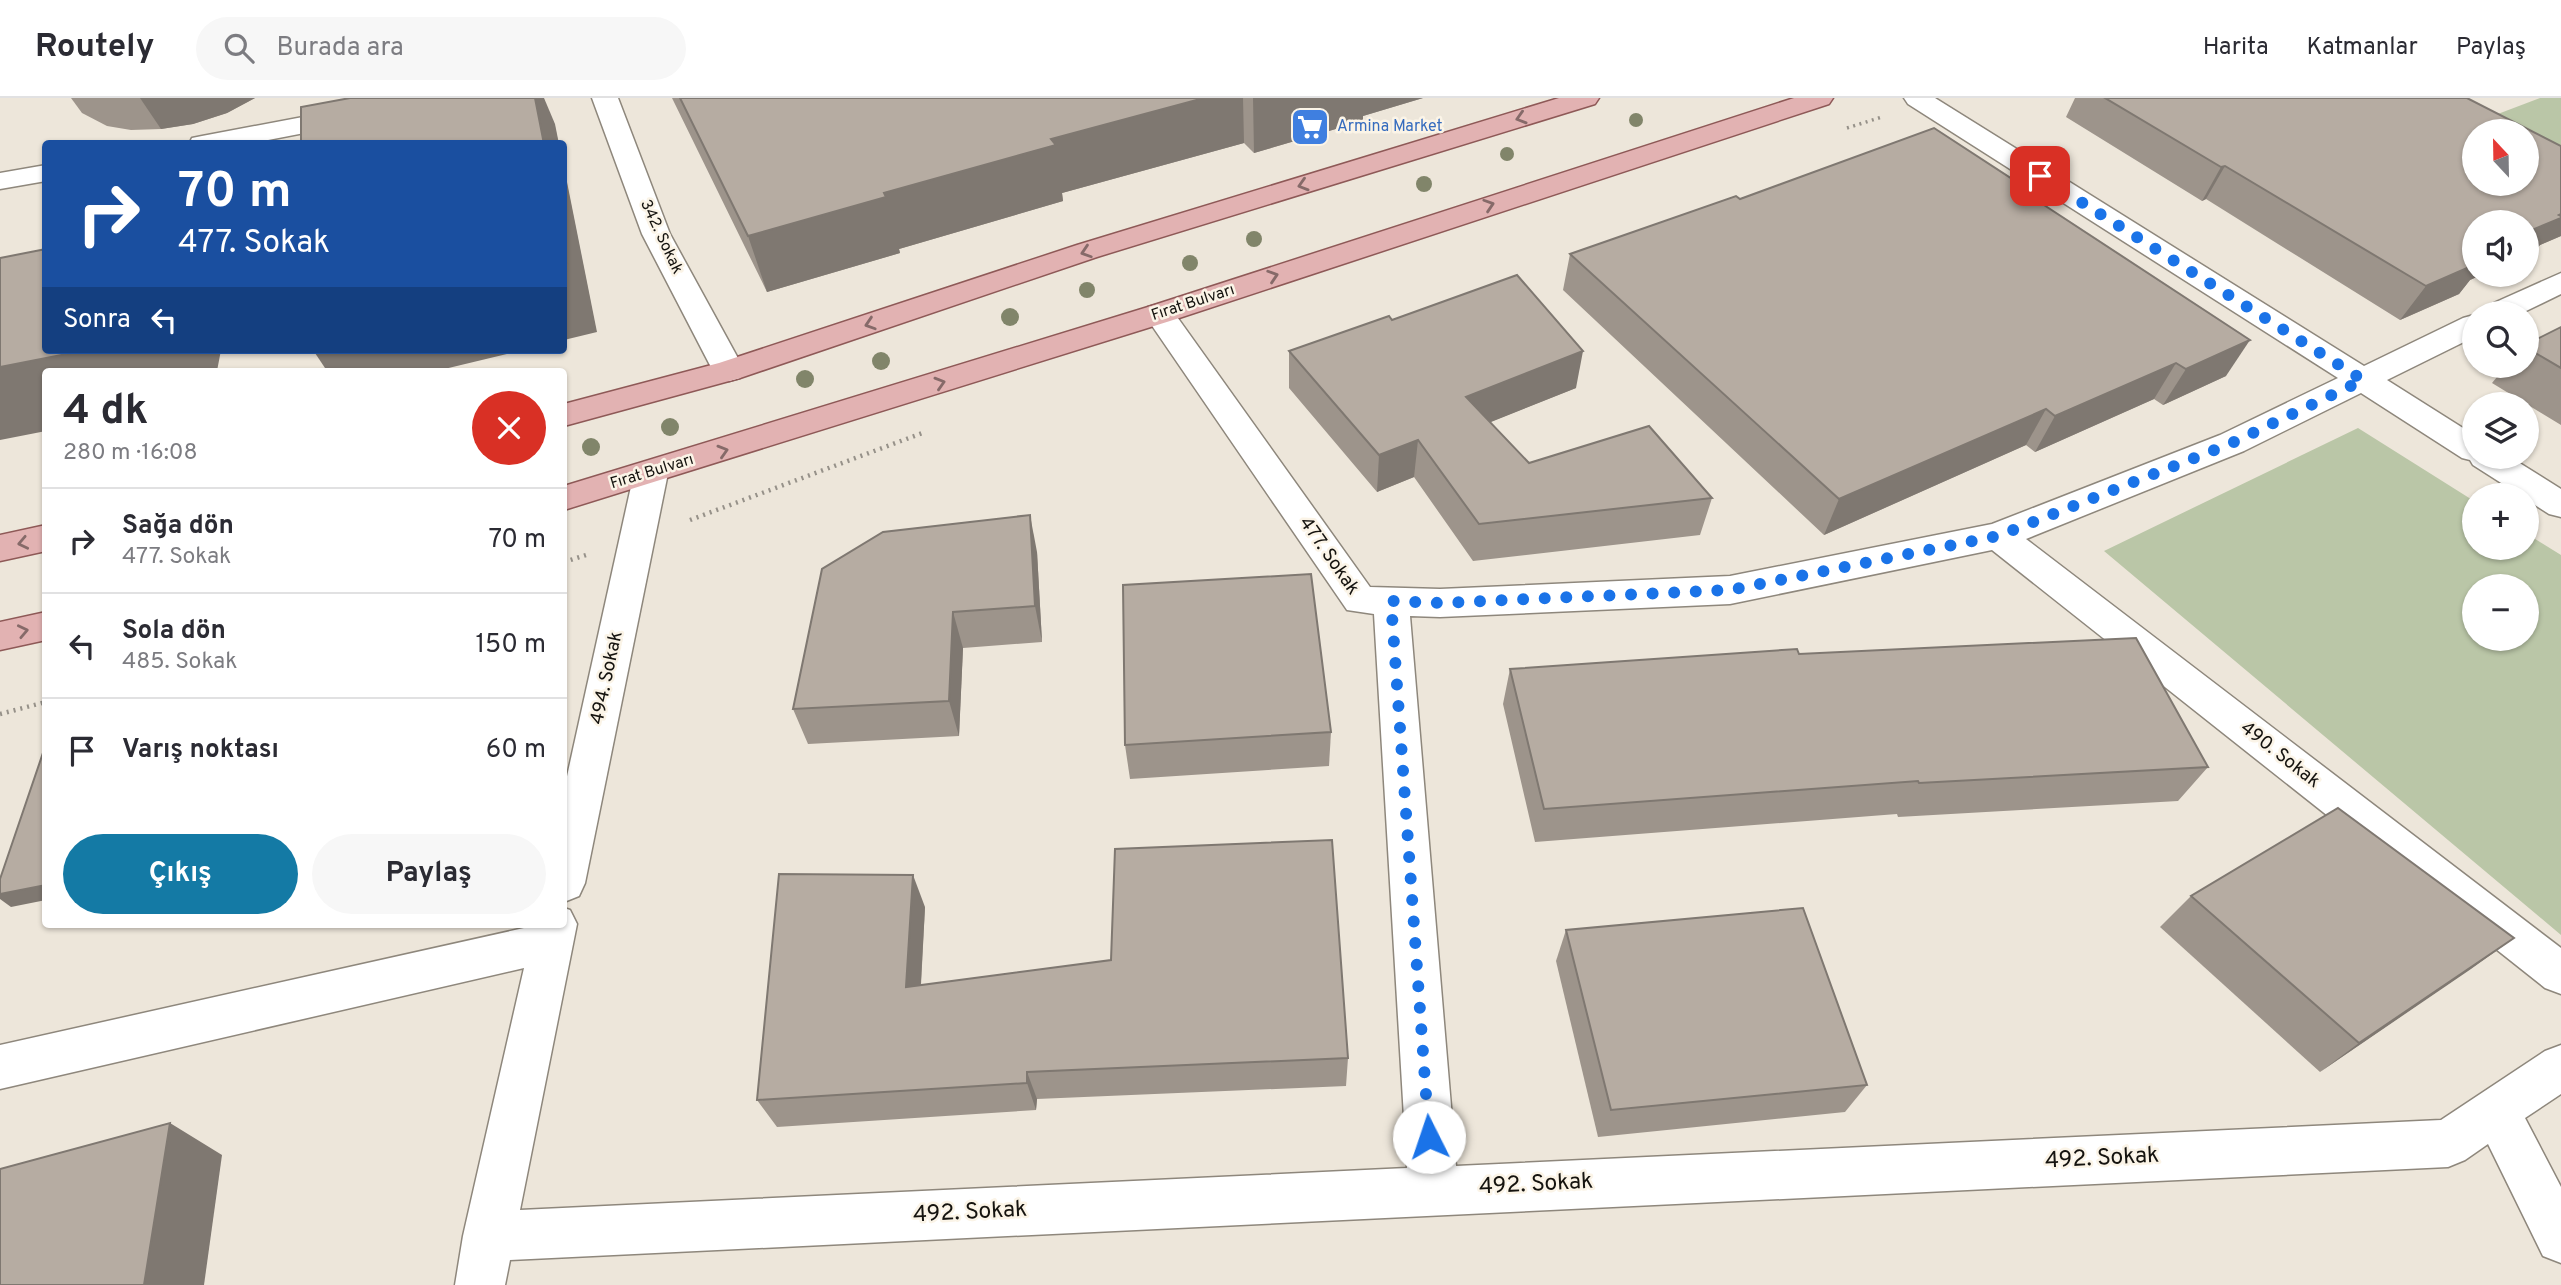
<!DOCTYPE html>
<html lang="tr">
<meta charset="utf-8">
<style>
:root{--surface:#fff;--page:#f7f7f7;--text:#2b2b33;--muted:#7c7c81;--line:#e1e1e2;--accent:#147aa5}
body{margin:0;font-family:Overpass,sans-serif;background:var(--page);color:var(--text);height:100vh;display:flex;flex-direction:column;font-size:26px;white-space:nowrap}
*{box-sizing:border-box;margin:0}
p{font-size:23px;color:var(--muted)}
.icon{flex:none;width:38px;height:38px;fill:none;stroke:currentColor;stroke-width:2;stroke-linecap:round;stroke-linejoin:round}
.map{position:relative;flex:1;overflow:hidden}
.panel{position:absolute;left:42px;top:270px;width:525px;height:560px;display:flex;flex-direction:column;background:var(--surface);border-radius:7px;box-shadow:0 2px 5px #0004}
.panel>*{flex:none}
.hud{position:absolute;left:42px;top:42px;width:525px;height:214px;border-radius:7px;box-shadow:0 2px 5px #0004;background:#1a4fa0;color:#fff;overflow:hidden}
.needle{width:46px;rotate:338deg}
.fabs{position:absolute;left:2462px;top:21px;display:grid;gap:14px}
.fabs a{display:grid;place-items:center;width:77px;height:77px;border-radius:50%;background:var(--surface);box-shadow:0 2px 5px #0004;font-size:35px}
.pin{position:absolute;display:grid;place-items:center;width:60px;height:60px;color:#fff;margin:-30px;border-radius:14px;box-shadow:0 4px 10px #0006}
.me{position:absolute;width:77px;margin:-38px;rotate:356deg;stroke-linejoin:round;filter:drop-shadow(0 0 5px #0008)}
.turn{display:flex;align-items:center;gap:24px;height:147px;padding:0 21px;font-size:32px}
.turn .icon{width:91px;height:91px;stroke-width:2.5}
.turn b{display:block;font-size:49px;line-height:60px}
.then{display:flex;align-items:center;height:66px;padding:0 21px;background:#0003;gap:14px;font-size:26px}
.round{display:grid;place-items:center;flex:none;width:74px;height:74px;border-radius:37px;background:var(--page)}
.headline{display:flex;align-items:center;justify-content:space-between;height:119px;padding:0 21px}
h1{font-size:42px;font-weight:700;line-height:52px}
.action{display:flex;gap:14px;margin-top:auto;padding:14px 21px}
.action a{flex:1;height:80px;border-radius:42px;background:var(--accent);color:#fff;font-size:28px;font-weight:700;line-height:80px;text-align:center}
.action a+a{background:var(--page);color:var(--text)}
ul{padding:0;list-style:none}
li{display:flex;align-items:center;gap:21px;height:105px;padding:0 21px;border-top:2px solid var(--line)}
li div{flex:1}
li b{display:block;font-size:26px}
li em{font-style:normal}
header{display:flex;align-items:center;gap:42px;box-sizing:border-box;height:98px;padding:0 35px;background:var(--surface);border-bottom:2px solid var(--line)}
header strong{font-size:33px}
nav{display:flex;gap:38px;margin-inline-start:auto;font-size:24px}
.search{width:490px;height:63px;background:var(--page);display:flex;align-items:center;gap:18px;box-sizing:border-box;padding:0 24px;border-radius:38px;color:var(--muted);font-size:26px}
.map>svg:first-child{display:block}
.green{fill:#bac6a7;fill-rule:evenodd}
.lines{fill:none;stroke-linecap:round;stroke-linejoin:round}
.street-casing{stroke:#8e877c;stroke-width:3}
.primary-casing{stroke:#8e5957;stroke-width:3}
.path-far1{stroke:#969189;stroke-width:3.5;stroke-dasharray:2 4.5;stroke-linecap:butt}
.path{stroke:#969189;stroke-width:4.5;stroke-dasharray:2 5;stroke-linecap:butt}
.street{fill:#fff;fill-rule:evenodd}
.primary{fill:#e2b2b2;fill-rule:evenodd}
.tree{fill:#81856a}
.wall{fill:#9d948b}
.shaded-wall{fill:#7f7871}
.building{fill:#b6aca2;stroke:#7f7871;stroke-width:2;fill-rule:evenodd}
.oneway{stroke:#866a69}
.route{stroke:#1a73e8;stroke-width:12;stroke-dasharray:0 21.6}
.labels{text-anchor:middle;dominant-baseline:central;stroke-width:5;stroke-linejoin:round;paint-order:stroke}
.far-shop-label{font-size:16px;fill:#366cbe;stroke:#fbf4e7;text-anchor:start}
.far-street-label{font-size:16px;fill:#15130f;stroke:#fbf4e7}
.street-label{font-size:19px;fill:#15130f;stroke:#fbf4e7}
.near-street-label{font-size:23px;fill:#15130f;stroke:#fbf4e7}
</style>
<header>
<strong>Routely</strong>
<div class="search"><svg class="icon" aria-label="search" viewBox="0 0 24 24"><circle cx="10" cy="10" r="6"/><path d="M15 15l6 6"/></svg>Burada ara</div>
<nav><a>Harita</a><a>Katmanlar</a><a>Paylaş</a></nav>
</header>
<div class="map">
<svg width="2561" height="1187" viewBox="0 0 2561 1187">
<rect width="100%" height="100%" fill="#ede6da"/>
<g class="green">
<polygon points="2540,0 2561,0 2561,88 2527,33 2453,33"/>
<path d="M2358,330L2474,403V450H2527V436L2561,457V837L2104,453ZM2474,488H2527V541H2474Z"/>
</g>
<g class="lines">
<defs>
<g id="street">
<polygon points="403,0 457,0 453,6 444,8 247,46 189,46 192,40 202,38"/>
<polygon points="592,0 618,0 670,136 745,273 740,280 729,283 718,280 713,273 642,136"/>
<polygon points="1904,0 1935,0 2364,268 2463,220 2474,217 2474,239 2387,282 2474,337 2474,359 2510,359 2561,391 2561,419 2549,416 2527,402 2527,397 2520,397 2473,367 2470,362 2462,360 2361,295 2244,353 2026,441 2561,850 2561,896 2545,890 1992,452 1730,506 1440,519 1410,518 1456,1068 2441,1022 2545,953 2561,947 2561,996 2525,1020 2561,1089 2561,1165 2543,1158 2488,1046 2465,1062 2448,1069 510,1162 505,1187 455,1187 463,1138 524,870 0,991 0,947 533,828 533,826 564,826 564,810 570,812 577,826 520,1112 1407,1070 1374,516 1347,512 1144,216 1148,209 1159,206 1170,209 1370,489 1440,491 1730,478 1992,426 2220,337 2338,280 1908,6"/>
<polygon points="46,67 46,83 0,91 0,75"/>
<polygon points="2561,175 2561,196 2522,215 2483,215 2487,208"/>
<polygon points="651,363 663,367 668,375 585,785 579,798 564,804 564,692 634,375 639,367"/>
</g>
<g id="primary">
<polygon points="1559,0 1599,0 1595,6 1097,159 740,280 564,328 564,306 719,265 1077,147"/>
<polygon points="1794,0 1833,0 1829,6 1170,223 564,412 564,388 1148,209"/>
<polygon points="46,427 46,453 0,463 0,437"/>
<polygon points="46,514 46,542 0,552 0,524"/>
</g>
</defs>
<use href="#street" class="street-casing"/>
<use href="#primary" class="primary-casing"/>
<polyline class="path-far1" points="1847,30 1882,19"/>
<g class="path">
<polyline points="690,422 925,334"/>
<polyline points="564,464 586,457"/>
<polyline points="0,616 46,604"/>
</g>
<use href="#street" class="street"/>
<use href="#primary" class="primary"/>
</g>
<g class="tree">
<circle cx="1636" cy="22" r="7"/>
<circle cx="1507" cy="56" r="7"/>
<circle cx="1424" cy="86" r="8"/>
<circle cx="1254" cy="141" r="8"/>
<circle cx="1190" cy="165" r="8"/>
<circle cx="1087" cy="192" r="8"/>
<circle cx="1010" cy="219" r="9"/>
<circle cx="881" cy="263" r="9"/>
<circle cx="805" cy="281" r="9"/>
<circle cx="670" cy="329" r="9"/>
<circle cx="591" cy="349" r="9"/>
</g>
<g class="wall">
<polygon points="71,0 255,0 227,15 193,26 161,31 131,32 107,28 82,15"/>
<polygon points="672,0 1423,0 1363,18 1363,23 1254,55 1244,45 1062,95 1063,103 899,151 900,155 767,194"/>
<polygon points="2075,0 2467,0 2561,48 2561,138 2540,147 2535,153 2474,177 2481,177 2470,182 2459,196 2400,222 2206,101 2202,103 2066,19"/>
<polygon points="1740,101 2047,110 2226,278 2163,307 2154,301 2035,354 2026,347 1824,437 1563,192 1570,156"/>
<polygon points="1392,222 1576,290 1490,324 1529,365 1712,400 1700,437 1473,463 1414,379 1377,394 1289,290 1289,253"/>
<polygon points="2561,229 2561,327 2492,285 2506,268 2527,268 2527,246"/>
<polygon points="1037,454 1042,544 963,550 959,638 808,646 793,611"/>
<polygon points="1799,556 2208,669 2178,703 1898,719 1897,716 1535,744 1503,606 1510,571"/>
<polygon points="1331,634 1329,668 1130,681 1125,647"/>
<polygon points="2191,798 2514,840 2320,974 2160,829"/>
<polygon points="925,809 921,887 1348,960 1346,988 1037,1001 1036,1012 777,1029 757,1002"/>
<polygon points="1566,832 1867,987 1845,1014 1598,1039 1556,863"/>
</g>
<g class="shaded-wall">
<polygon points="140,0 255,0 227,15 193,26 161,31"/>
<polygon points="535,0 544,0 555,26 559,46 544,46"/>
<polygon points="1204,0 1243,0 1244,45 1062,95 1063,103 899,151 900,155 767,194 748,138 1051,41"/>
<polygon points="1253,0 1423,0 1363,18 1363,23 1254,55"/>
<polygon points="2225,68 2206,101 2202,103 2221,69"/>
<polygon points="564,69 597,234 564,242"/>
<polygon points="2561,116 2561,138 2540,147 2535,153 2527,156 2527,134"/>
<polygon points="2474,158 2474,177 2481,177 2470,182 2459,196 2400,222 2426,188"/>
<polygon points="2250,242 2226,278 2163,307 2186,271"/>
<polygon points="87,252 221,252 217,273 46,273 46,333 0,342 0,269"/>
<polygon points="313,252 523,252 436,273 327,273"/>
<polygon points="1583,253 1576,290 1461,336 1466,299"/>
<polygon points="2176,265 2154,301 2035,354 2055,318"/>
<polygon points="2046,311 2026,347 1824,437 1839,401"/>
<polygon points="1418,342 1414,379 1377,394 1379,357"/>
<polygon points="1030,417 1037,454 1042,544 1035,508"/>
<polygon points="953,514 963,550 959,638 949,603"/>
<polygon points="913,777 925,809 919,919 906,889"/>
<polygon points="46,787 46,802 11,809 0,801 0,796"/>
<polygon points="2514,840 2471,871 2320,974 2359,945"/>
<polygon points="1027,974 1037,1001 1036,1012 1027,985"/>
<polygon points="170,1025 222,1057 204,1187 144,1187"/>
</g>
<g class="building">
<polygon points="350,0 535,0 544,46 301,46 301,9"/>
<polygon points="680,0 1204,0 1051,41 1056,47 884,95 886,99 748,138"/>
<path d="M2105,0H2467L2561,48V116L2559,117L2561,118V120L2527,134V124H2474V167L2426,188L2225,68L2221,69ZM2474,33H2527V86H2474Z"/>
<polygon points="1934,30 2049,105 2044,107 2250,242 2186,271 2176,265 2055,318 2046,311 1839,401 1570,156 1736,98 1740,101"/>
<polygon points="564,146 568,172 564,173"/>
<polygon points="46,151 46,252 87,252 0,269 0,160"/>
<polygon points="1517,177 1583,253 1466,299 1529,365 1649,328 1712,400 1479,426 1418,342 1379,357 1289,253 1389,218 1392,222"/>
<polygon points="2561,229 2561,270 2527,250 2527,246"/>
<polygon points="1030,417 1035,508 953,514 949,603 793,611 822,471 883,434"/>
<polygon points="1311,476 1331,634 1125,647 1123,487"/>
<polygon points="2136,540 2208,669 1919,685 1918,683 1544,711 1510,571 1797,551 1799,556"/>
<polygon points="46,646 46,787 0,796 0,781"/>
<polygon points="2338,710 2514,840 2359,945 2191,798"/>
<polygon points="1332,742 1348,960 1027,974 1027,985 757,1002 779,776 913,777 906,889 1111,862 1115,751"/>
<polygon points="1803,810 1867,987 1611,1012 1566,832"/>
<polygon points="170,1025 144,1187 0,1187 0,1071"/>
</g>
<defs><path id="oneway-chevron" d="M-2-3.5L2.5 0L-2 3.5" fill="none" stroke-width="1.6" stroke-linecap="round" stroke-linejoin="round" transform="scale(1.75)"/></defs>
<g class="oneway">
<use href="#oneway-chevron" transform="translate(1521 20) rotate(163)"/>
<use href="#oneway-chevron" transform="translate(1303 87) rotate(163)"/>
<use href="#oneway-chevron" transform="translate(1489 107) rotate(-18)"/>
<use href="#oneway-chevron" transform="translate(1086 154) rotate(162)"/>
<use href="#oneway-chevron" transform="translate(1273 178) rotate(-18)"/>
<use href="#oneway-chevron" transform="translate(870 226) rotate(162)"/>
<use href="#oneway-chevron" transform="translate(940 285) rotate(-17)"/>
<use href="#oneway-chevron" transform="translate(723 353) rotate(-17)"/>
<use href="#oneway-chevron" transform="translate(23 445) rotate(168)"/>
<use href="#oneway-chevron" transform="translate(23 533) rotate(-12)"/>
</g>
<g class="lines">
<polyline class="route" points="1429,1039 1391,503 1440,505 1730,492 1998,438 2232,345 2363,282 2040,78"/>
</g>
<defs>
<symbol id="supermarket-square" viewBox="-11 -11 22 22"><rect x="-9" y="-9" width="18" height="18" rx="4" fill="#3f7fe0" stroke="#fbf4e7"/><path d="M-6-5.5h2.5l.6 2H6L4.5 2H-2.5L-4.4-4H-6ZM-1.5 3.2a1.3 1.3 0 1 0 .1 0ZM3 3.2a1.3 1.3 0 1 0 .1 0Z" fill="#fff"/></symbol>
</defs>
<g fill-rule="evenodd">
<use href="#supermarket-square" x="1288" y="7" width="44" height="44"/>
</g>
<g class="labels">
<g class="far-shop-label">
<text x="1337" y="29">Armina Market</text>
</g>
<g class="far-street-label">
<text transform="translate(661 139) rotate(65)">342. Sokak</text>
<text transform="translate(1193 205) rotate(-18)">Fırat Bulvarı</text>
<text transform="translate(652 374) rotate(-17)">Fırat Bulvarı</text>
</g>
<g class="street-label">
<text transform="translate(1329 458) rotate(55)">477. Sokak</text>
<text transform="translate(607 580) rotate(-78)">494. Sokak</text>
<text transform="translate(2280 657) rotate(38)">490. Sokak</text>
</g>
<g class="near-street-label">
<text transform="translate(2102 1061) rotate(-3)">492. Sokak</text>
<text transform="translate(1536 1087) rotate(-3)">492. Sokak</text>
<text transform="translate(970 1115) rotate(-3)">492. Sokak</text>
</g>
</g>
</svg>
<div class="fabs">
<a><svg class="needle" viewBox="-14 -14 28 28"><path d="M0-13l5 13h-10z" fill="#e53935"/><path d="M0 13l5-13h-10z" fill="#7c7c81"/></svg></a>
<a><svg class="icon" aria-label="sound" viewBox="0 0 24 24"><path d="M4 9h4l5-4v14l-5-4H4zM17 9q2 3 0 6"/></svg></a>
<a><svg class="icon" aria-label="search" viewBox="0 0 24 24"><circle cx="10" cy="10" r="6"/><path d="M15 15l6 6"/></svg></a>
<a><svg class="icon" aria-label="layers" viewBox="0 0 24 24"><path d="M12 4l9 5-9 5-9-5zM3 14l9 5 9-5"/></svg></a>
<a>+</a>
<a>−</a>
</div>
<div class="pin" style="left:2040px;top:78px;background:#d93025"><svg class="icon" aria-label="arrive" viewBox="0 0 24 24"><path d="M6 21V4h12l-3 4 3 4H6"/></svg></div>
<svg class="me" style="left:1429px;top:1039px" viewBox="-20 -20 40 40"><circle r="19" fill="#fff"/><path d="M0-13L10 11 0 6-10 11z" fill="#1a73e8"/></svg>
<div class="hud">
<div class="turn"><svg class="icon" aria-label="right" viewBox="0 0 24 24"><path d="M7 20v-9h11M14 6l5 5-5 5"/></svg><div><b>70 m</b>477. Sokak</div></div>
<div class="then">Sonra<svg class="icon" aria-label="left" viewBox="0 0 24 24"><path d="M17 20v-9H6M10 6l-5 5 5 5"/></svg></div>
</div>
<section class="panel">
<div class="headline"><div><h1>4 dk</h1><p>280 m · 16:08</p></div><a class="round" style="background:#d93025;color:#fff"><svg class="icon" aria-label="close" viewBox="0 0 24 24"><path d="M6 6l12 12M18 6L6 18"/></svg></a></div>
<ul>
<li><svg class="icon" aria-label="right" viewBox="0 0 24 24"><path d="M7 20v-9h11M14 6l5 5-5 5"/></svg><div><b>Sağa dön</b><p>477. Sokak</p></div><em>70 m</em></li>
<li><svg class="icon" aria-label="left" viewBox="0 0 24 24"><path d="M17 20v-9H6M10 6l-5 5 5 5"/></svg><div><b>Sola dön</b><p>485. Sokak</p></div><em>150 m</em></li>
<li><svg class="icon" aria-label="arrive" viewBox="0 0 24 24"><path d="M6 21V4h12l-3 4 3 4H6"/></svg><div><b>Varış noktası</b></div><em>60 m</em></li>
</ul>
<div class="action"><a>Çıkış</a><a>Paylaş</a></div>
</section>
</div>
